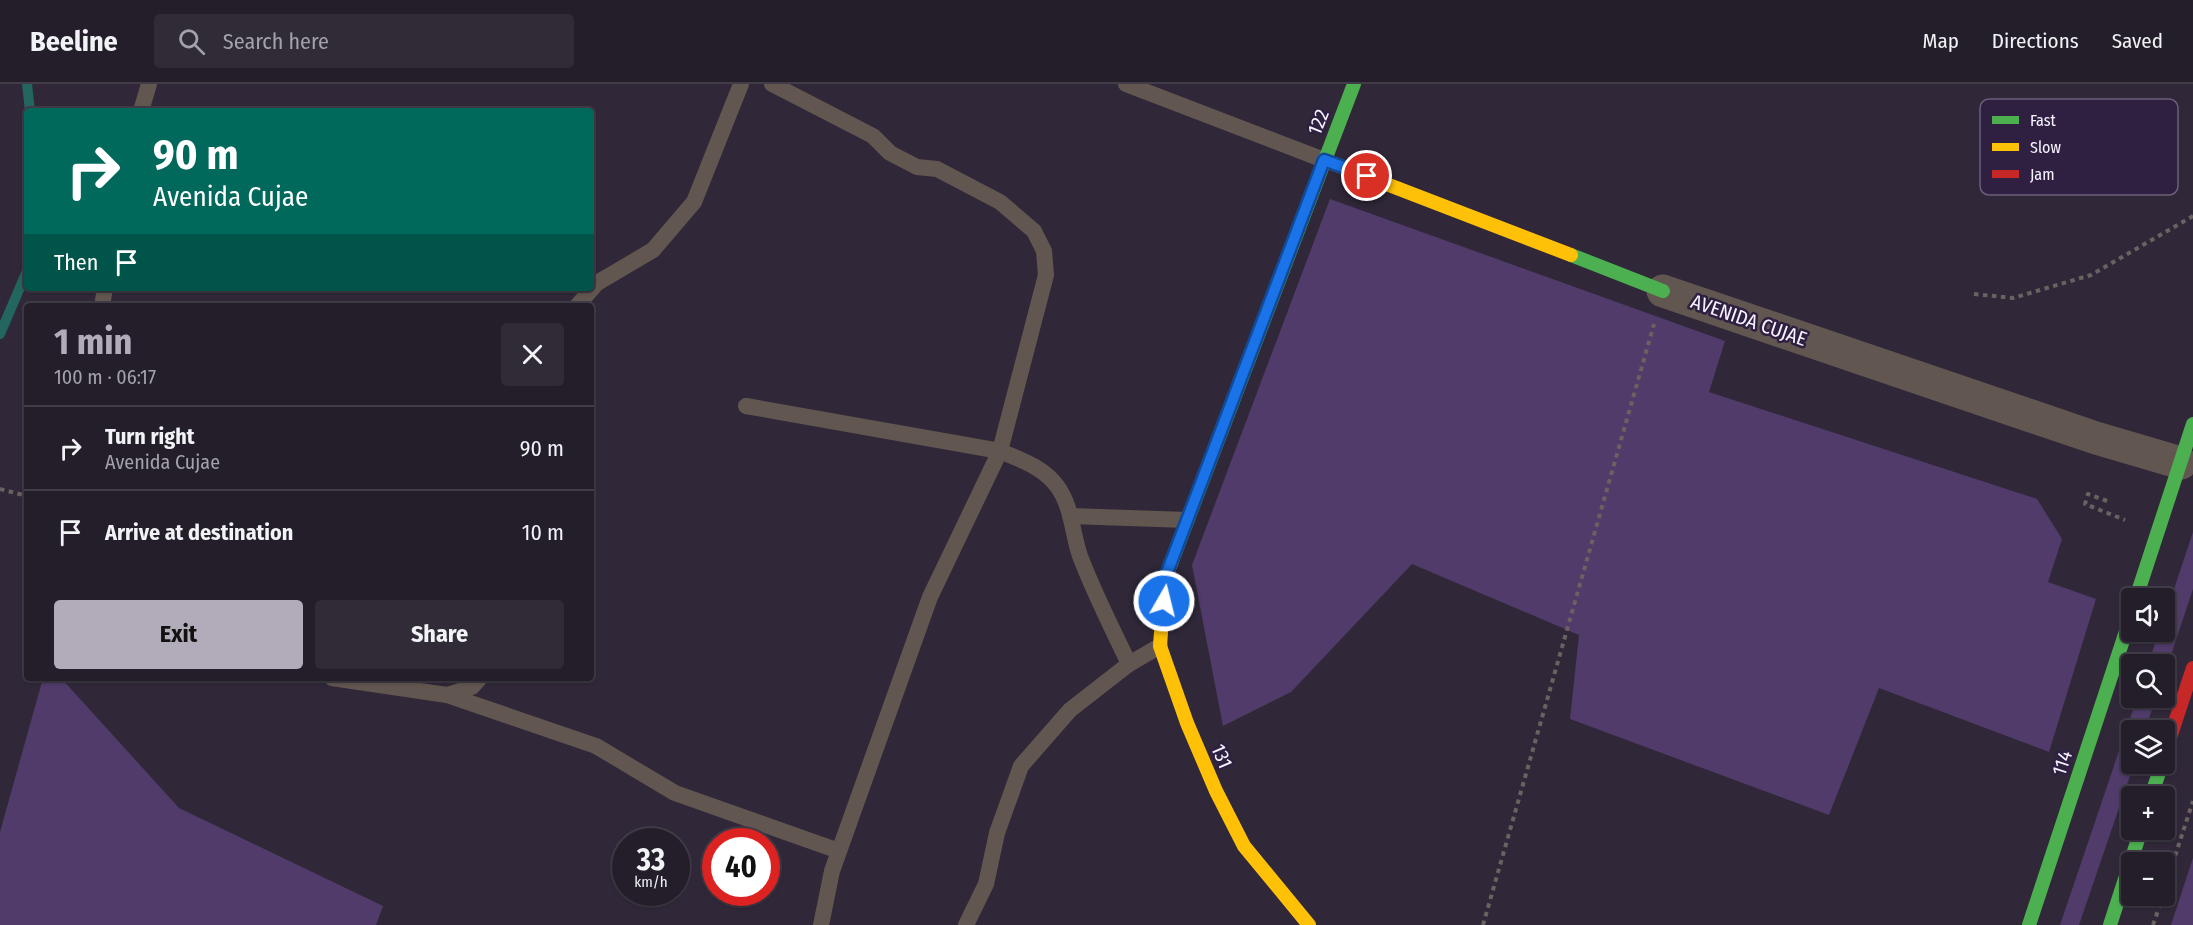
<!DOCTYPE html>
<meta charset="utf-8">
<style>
:root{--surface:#241e2b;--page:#302b37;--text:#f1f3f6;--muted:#a3a2a9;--line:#413c47;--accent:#b1abba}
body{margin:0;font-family:"Fira Sans Condensed",sans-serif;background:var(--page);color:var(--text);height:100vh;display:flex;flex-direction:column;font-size:22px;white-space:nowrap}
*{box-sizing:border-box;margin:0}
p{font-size:20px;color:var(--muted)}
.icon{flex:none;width:33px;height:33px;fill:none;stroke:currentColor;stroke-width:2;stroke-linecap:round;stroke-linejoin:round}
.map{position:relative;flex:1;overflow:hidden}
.drawer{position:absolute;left:24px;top:219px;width:570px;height:378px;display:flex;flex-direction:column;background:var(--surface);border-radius:6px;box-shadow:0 2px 4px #0004,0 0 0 2px var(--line)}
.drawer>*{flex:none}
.banner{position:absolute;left:24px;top:24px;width:570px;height:183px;border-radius:6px;box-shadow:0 2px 4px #0004,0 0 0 2px var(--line);background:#00695c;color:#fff;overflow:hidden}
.controls{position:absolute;left:2121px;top:504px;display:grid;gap:12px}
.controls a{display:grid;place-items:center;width:54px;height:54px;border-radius:6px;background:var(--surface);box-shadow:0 2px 4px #0004,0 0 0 2px var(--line);font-size:30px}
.speed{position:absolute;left:612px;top:744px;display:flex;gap:12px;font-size:30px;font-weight:700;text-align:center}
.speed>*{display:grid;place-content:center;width:78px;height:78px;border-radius:50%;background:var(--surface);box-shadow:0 2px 4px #0004,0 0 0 2px var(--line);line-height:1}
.speed small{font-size:15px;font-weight:400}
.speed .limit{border:9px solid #d22;background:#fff;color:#111}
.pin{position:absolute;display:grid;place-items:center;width:51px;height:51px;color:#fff;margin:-26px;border:3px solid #fff;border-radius:50%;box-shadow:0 2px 6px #0007}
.me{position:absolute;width:66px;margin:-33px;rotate:8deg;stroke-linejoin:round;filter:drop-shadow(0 0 4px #0008)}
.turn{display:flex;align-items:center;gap:21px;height:126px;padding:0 30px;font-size:27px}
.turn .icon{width:78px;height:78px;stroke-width:2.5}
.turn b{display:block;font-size:42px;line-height:51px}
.then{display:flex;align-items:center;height:57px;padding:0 30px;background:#0003;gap:12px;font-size:22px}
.round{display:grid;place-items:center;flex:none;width:63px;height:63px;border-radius:6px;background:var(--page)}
.overview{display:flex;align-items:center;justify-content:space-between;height:102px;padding:0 30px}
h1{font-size:36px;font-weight:700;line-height:45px;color:var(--accent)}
.button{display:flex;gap:12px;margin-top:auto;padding:12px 30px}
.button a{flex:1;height:69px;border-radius:6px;background:var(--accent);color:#111;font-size:24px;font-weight:700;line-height:69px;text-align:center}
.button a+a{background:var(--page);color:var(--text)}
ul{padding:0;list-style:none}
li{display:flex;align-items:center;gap:18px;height:84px;padding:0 30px;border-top:2px solid var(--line)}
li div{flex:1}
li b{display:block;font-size:22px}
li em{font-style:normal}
header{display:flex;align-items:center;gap:36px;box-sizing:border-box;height:84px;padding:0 30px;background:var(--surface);border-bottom:2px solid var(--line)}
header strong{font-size:28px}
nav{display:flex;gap:33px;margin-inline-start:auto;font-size:21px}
.search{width:420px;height:54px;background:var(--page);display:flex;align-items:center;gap:15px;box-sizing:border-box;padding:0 21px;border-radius:6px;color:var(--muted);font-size:22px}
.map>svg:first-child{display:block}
.green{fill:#503b6a}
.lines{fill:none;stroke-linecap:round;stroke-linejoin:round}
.stream{stroke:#22665f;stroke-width:10}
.path{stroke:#6a6160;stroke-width:4;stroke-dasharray:4.5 4.5;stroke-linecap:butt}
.lane{stroke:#625750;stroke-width:16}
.street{stroke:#625750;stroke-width:33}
.fast{stroke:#4caf50;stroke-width:14}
.slow{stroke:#ffc107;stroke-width:14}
.jam{stroke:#c62828;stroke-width:14}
.route-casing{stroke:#114b97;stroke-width:15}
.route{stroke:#1a73e8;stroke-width:10}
.labels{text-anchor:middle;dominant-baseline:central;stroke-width:5;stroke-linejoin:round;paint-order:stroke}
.street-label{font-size:20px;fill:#f7f2ff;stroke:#2f2041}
.key{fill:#2f2041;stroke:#6b5f7a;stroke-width:1.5}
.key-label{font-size:16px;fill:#f7f2ff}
</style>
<header>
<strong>Beeline</strong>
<div class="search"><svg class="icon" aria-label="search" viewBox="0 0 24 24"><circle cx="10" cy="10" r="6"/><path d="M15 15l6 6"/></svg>Search here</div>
<nav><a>Map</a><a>Directions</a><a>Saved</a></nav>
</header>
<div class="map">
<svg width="2193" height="841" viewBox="0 0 2193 841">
<rect width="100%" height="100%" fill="#302839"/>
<g class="green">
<polygon points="1330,115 1725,257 1709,308 2037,415 2062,455 2048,498 2096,515 2049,668 1879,604 1829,731 1570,635 1579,551 1412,480 1291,608 1223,642 1192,481"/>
<polygon points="2193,448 2193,505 2165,589 2164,580 2148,580 2159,548 2164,548 2165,532"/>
<polygon points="43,594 61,594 179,724 383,822 376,841 0,841 0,748"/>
<polygon points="2137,614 2156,614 2145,646 2132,646 2132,680 2134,680 2079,841 2060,841"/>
<polygon points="2193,774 2193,841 2171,841"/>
</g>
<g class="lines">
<g class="stream">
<polyline points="27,0 30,27"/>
<polyline points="0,250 27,187"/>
</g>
<g class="path">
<polyline points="1974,210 2013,214 2091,191 2193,132"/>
<polyline points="0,405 27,412"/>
<polyline points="2107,417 2088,410 2085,420 2125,436"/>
<polyline points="2164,806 2193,717"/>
<polyline points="1483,841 1654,240"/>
<polyline points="2153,841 2163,812"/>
</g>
<g class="lane">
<polyline points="772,0 873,52 890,69 917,83 937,85 1000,118 1034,147 1044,167 1046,191 1000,367 930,513 832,787 821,841"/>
<polyline points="1126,0 1324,76"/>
<polyline points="141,27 149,0"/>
<polyline points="102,222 105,204"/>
<polyline points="577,222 597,199 653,166 694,118 741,0"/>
<path d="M746,322L1000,367C1021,376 1043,383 1057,402C1072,422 1072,449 1080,472C1094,509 1112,544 1129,580"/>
<polyline points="1070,432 1187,436"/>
<polyline points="332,594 447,611 596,662 675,709 839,767"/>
<polyline points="447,611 472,603 480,594"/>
<polyline points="966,841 986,800 997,749 1021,682 1070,626 1129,580 1160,562"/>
</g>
<polyline class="street" points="1663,207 2096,354 2181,379"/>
<g class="fast">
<polyline points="1571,171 1663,207"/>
<polyline points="1172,477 1354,0"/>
<polyline points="2136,514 2193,340"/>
<polyline points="2151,712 2162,680"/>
<polyline points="2029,841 2132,529"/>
<polyline points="2110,841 2141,746"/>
</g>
<g class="slow">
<polyline points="1324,76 1571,171"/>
<polyline points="1172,477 1165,494 1160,562 1187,639 1216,707 1244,762 1309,841"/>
</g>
<polyline class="jam" points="2164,672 2193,584"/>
</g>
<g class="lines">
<defs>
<polyline id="route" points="1164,517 1165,494 1324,76 1367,92"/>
</defs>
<use href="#route" class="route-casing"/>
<use href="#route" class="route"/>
</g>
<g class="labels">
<g class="street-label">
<text transform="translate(1318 38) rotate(-68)">122</text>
<text transform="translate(1749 236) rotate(19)">AVENIDA CUJAE</text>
<text transform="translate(1222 672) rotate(67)">131</text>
<text transform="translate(2062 679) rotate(-72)">114</text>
</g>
</g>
<rect x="1980" y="15" width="198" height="96" rx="9" class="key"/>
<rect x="1992" y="32" width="27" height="8" fill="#4caf50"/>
<rect x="1992" y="59" width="27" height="8" fill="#ffc107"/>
<rect x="1992" y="86" width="27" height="8" fill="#c62828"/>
<g class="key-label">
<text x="2030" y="42">Fast</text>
<text x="2030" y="69">Slow</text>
<text x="2030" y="96">Jam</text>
</g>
</svg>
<div class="controls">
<a><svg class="icon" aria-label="sound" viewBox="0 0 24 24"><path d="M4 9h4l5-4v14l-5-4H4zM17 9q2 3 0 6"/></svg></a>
<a><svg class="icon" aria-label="search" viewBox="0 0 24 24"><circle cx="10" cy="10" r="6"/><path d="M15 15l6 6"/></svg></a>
<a><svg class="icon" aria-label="layers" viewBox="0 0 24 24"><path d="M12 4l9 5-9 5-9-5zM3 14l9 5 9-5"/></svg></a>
<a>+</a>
<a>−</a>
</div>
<div class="speed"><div>33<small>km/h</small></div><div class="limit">40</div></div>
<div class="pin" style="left:1367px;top:92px;background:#d93025"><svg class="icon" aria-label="arrive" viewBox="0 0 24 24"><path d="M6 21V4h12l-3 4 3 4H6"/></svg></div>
<svg class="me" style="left:1164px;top:517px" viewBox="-20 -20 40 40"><circle r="17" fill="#1a73e8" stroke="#fff" stroke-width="3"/><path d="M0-11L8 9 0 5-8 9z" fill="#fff"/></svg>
<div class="banner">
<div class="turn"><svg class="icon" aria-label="right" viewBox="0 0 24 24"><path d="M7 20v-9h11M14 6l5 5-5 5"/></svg><div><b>90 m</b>Avenida Cujae</div></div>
<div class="then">Then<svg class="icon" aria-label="arrive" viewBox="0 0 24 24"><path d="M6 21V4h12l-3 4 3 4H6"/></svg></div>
</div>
<section class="drawer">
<div class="overview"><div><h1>1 min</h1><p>100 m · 06:17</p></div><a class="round"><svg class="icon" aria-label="close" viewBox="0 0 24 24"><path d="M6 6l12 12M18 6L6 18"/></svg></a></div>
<ul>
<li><svg class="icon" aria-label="right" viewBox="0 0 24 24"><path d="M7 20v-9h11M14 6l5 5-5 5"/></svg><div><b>Turn right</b><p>Avenida Cujae</p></div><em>90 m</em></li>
<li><svg class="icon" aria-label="arrive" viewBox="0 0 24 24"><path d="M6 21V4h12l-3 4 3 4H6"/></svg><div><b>Arrive at destination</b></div><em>10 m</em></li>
</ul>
<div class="button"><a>Exit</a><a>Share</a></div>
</section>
</div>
